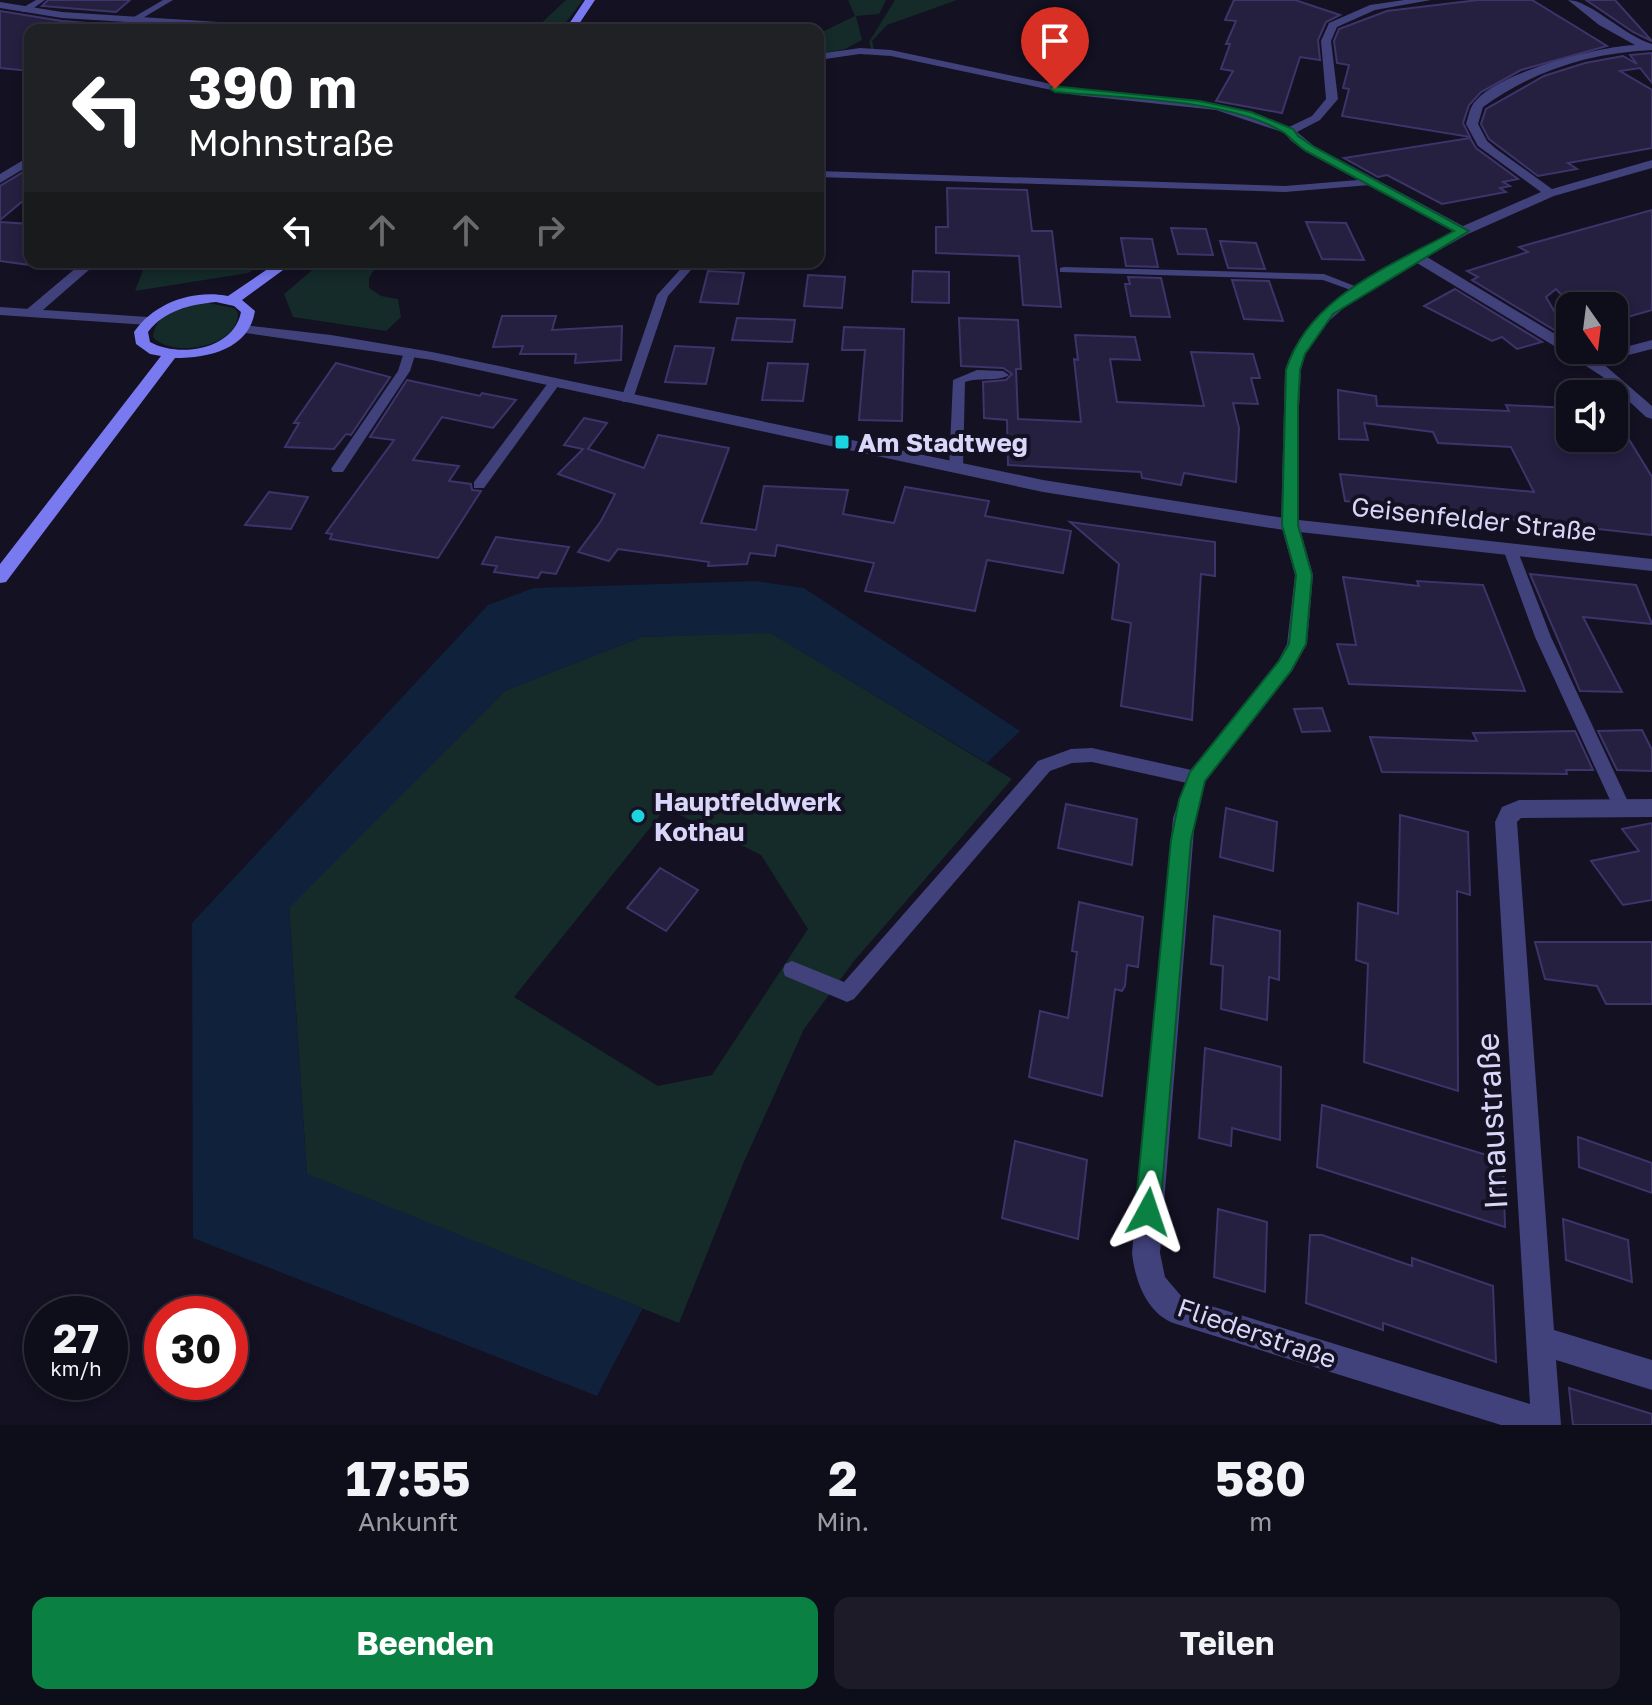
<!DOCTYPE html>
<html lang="de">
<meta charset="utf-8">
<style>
:root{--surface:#0e0d1a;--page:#1c1b27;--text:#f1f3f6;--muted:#9b9ca2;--line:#2e2d39;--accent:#0b8043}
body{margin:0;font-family:"Golos Text",sans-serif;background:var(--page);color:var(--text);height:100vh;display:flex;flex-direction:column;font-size:30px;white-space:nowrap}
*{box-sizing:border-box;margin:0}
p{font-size:26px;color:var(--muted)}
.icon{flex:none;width:44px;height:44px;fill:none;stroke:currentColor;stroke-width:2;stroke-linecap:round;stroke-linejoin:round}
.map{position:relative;height:1425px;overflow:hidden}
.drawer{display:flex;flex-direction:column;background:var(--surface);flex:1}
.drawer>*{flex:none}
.guide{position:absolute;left:24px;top:24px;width:800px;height:244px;border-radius:16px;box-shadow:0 4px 12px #0003,0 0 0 2px var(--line);background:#202124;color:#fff;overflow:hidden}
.needle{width:52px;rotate:166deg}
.tools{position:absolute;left:1556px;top:292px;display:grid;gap:16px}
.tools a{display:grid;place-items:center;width:72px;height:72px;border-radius:16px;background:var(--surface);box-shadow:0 4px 12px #0003,0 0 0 2px var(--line);font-size:40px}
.speed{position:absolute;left:24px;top:1296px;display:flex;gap:16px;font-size:40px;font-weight:700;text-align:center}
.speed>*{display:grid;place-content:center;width:104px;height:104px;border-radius:50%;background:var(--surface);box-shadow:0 4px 12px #0003,0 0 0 2px var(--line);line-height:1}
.speed small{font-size:20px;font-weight:400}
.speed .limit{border:12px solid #d22;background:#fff;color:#111}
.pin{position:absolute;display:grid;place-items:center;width:68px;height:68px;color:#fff;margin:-82px -34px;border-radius:50% 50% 50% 0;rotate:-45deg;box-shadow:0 0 8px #0007}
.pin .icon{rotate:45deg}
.me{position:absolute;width:88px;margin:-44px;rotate:5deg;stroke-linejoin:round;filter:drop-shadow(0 0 6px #0008)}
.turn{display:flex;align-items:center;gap:28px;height:168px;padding:0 32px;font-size:36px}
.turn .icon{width:104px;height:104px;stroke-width:2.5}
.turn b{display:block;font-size:56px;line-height:68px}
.lanes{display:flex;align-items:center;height:76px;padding:0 32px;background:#0003;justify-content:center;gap:40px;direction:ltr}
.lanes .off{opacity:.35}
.eta{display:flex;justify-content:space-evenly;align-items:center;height:136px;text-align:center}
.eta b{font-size:48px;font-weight:700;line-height:56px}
.primary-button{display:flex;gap:16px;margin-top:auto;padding:16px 32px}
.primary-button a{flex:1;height:92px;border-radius:16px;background:var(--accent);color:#fff;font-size:32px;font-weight:700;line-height:92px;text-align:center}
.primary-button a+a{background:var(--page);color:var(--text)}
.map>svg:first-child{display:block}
.green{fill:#142b29;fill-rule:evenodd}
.water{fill:#10213c}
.building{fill:#251f40;stroke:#3d346a;stroke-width:2}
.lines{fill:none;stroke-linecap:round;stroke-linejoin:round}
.service{fill:#41417b;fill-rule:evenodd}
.minor{fill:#41417b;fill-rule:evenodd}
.tertiary{fill:#41417b;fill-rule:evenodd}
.secondary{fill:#797aef;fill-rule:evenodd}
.route{fill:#0b8043;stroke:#07532c;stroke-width:2}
.poi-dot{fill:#1bd4e1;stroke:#131122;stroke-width:3}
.labels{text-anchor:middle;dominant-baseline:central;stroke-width:8;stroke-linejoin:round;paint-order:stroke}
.poi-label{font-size:26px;font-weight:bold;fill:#d9d6fa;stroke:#131122;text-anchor:start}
.street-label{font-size:26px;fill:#d9d6fa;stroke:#131122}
.near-street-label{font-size:32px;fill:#d9d6fa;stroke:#131122}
</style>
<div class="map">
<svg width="1652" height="1425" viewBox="0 0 1652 1425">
<rect width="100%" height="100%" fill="#131122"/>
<g class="green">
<polygon points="566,0 583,0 560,30 534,30"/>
<polygon points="848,0 886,0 879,14 856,16 862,40 845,49 818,55 818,34 855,16"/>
<polygon points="895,0 957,0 887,25 872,41 874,49 871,49 869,42"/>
<polygon points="187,262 264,262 248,273 135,291 143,270"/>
<polygon points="322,262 379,262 369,278 369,288 381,296 398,299 401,317 386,331 293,317 284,294"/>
<path d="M203,302L234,308L238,313C239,347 172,359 153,337C155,312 183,306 203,302Z"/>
<path d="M770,632L1012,779L854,961L804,1029L743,1164L679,1323L307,1175L289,907L506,690L642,637ZM666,808L761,855L808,929L712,1075L658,1086L514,997Z"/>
</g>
<polygon class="water" points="756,581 804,588 1020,731 987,763 770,633 642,637 505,691 289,908 307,1174 643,1308 597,1396 193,1238 192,923 488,605 534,588"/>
<g class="building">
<polygon points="48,0 130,0 116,12 42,6"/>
<polygon points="1234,0 1295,0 1340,15 1326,22 1318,40 1320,60 1300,57 1282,113 1216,101 1233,71 1221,69 1230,44 1226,44 1236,21 1225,20"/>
<polygon points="1478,0 1532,0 1607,46 1521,70 1481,92 1469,105 1463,123 1470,137 1342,116 1349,89 1343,88 1349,65 1337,63 1334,41 1339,29 1387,11"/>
<polygon points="1586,0 1615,0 1652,41 1633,32"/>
<polygon points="0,11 62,21 102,24 95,30 30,30 30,71 0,68"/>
<polygon points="1652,53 1652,83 1640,68 1620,71 1652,90 1652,148 1568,163 1577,169 1538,176 1489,139 1481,124 1486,109 1544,76 1585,63 1623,56 1637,64 1630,55"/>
<polygon points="1470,138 1476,148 1518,179 1503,182 1510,186 1500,188 1506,192 1442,204 1387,175 1378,177 1344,158"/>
<polygon points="30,168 30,195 0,220 0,186"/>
<polygon points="947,188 1027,190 1032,231 1052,231 1061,307 1023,305 1019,256 936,253 936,227 948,227"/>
<polygon points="1652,210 1652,310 1614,321 1614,306 1572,306 1556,289 1546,297 1568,335 1564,336 1472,280 1478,277 1467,271 1528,252 1519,247"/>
<polygon points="0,222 30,224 30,265 0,261"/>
<polygon points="1306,222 1346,223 1364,260 1322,259"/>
<polygon points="1171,228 1206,229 1213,255 1178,254"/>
<polygon points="1121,238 1152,239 1158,267 1126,266"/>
<polygon points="1220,241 1256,243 1265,269 1228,268"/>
<polygon points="708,271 744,273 738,304 700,302"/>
<polygon points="913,271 949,272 949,303 912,302"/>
<polygon points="808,275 845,277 842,308 804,306"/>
<polygon points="1128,277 1161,278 1170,317 1131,316 1125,284 1130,284"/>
<polygon points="1232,280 1269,281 1283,321 1244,319"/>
<polygon points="1455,289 1542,342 1517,349 1502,337 1492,341 1424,306"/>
<polygon points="502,316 556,316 552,330 622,326 621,360 575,363 576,354 520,354 523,346 493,347"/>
<polygon points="737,318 795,320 792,342 732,340"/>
<polygon points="959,318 1018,320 1021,369 1016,369 1018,419 1081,422 1074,359 1078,360 1075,335 1135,337 1140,360 1110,359 1117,402 1204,406 1191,352 1253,354 1260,378 1251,378 1258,404 1233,403 1239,428 1236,482 1184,473 1181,485 1142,478 1141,472 1008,465 1007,420 984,418 983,382 1006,380 1012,374 1003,368 961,366"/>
<polygon points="844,327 904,329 902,421 859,420 865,350 842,350"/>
<polygon points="675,346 714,348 706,384 665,382"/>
<polygon points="336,363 390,377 351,435 346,434 334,449 285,447 299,423 294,423"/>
<polygon points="768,363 808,364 803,401 762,400"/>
<polygon points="407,380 480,396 482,393 516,400 493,428 442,417 413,460 459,466 449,481 471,484 472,490 481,491 438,558 330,539 332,534 326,533 394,440 370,437"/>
<polygon points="1338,390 1376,396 1377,406 1509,411 1506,405 1570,408 1570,450 1614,452 1614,415 1652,477 1652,535 1345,501 1340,474 1534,492 1511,447 1438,443 1433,432 1364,423 1368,440 1339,439"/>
<polygon points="584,418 607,423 588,449 644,468 658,435 729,448 701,523 756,530 764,486 848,490 843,514 894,523 905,487 989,501 985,516 1071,531 1063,573 987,560 975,611 865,591 874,563 777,545 775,556 750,553 747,564 708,566 709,562 618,549 609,561 578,552 601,521 615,494 558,474 583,449 564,445"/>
<polygon points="269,492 308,497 291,529 245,525"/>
<polygon points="1070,522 1215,542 1215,576 1201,574 1192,720 1121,706 1131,623 1112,619 1119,564"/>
<polygon points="496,537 569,547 556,574 541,572 538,578 494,572 497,566 482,564"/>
<polygon points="1530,574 1636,585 1652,624 1583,617 1622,692 1580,691"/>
<polygon points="1343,577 1419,586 1417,581 1483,585 1525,691 1349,684 1337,644 1356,645"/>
<polygon points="1322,708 1330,731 1302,732 1294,709"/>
<polygon points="1642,730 1652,750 1652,771 1617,770 1598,731"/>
<polygon points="1575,731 1593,770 1566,770 1567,774 1382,772 1370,737 1477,741 1473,733"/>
<polygon points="1066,804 1137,819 1132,865 1058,848"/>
<polygon points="1226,808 1277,822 1273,871 1220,857"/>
<polygon points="1400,815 1468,832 1470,895 1457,891 1458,1091 1364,1062 1368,964 1356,960 1358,903 1398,914"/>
<polygon points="1652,823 1652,900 1623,905 1591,861 1639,851 1622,829"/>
<polygon points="660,868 698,890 666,931 627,908"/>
<polygon points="1079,902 1143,917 1138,967 1127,965 1125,986 1122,991 1115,989 1102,1096 1029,1077 1040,1011 1068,1018 1077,952 1072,951"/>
<polygon points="1214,916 1280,931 1279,980 1269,977 1267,1020 1221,1009 1223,966 1211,964"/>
<polygon points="1535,942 1652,942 1652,1004 1606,1004 1597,986 1545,979"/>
<polygon points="1205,1048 1281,1067 1280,1140 1232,1128 1231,1146 1199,1138"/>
<polygon points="1322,1105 1503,1160 1505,1227 1317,1167"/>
<polygon points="1578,1137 1652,1163 1652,1193 1579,1167"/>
<polygon points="1015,1141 1087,1160 1078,1239 1002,1218"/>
<polygon points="1218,1209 1267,1222 1265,1292 1214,1277"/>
<polygon points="1563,1219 1628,1240 1632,1282 1566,1260"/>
<polygon points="1310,1235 1322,1235 1412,1266 1412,1258 1493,1286 1496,1362 1383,1323 1383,1330 1306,1303"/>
<polygon points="1569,1388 1652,1414 1652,1425 1573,1425"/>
</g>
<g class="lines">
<g class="service">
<polygon points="36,0 45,0 28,12 22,12 22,8"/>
<polygon points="163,0 173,0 136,22 129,20"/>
<polygon points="30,106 30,112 22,109 24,107"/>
<polygon points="818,171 1285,186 1370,179 1375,182 1370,185 1285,192 818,177"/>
<polygon points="687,262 698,262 668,296 633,399 631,402 623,402 621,399 657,295"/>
<polygon points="1064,267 1324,274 1365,290 1359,293 1323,280 1060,272 1060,268"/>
<polygon points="410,348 416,352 410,371 343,472 333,472 331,469 398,371 404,352"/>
<path d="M977,370L1003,371L1009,375C999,382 979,377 965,382L963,468L956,472L949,468L953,380Z"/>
<polygon points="555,378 561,382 484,488 474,488 474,482 551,379"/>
<polygon points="1510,544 1517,549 1551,637 1631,808 1628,813 1622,815 1616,813 1535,637 1503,549"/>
<polygon points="1092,748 1196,771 1202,773 1204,778 1202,783 1196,785 1092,762 1072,763 1050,771 854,999 847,1002 785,976 783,970 785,964 792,961 844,982 1038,761 1071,749"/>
</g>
<g class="minor">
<path d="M1404,0H1431L1375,10L1337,27L1331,41L1338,99L1320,120L1297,132L1314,146L1463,226L1541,192L1478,146L1466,124C1468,118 1469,111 1472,106C1490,74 1599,46 1635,45L1599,25L1568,0C1590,0 1626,37 1652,44V50C1590,53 1534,70 1483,107L1478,124L1487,141L1495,148L1552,189L1652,160V168L1554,196L1468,234L1427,257L1570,343V350H1582L1591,356L1652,340V349L1601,362L1652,406V419L1646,417L1603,377L1566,353L1417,263L1354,299L1322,327L1305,354L1301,370L1299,407V525L1313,575L1307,644L1292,671L1205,782L1195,818L1160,1253L1165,1277L1182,1297L1530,1404L1495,822L1502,807L1519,800L1652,799V817L1521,818L1517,822L1554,1330L1652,1360V1390L1556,1360L1561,1425H1501L1173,1323C1146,1312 1135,1280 1132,1253L1173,818L1189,772L1278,661L1287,644L1295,575L1281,525L1285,370C1309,296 1392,266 1453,231L1306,152L1290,140L1285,133L1216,110L1075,95L891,56L860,54L818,60V54L860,48L891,50L1075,89L1218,104L1289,127L1312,116L1326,99L1321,41L1329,23L1370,5Z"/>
<polygon points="0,2 62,12 219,22 255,30 62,18 0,8"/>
<polygon points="30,156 30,165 0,183 0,174"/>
<polygon points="83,262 98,262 36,316 26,316 26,310"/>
</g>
<g class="tertiary">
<polygon points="0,307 148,317 155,321 148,325 0,315"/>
<polygon points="244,325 331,335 432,352 1043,480 1290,519 1652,559 1652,571 1290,531 1043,492 432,360 239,332 237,329"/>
</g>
<g class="secondary">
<polygon points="585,0 595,0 575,30 565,30"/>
<path d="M278,262H294L242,300L255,311C249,349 209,358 175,358L6,582L0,583V564L161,356L150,354L136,344L134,332C154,303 193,289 228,296ZM216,302L234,306L241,312C234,350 179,358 150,342L148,332C165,310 189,305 216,302Z"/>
</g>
</g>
<path class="route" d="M1052,86L1200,101L1251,112L1293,129L1298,136L1314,147L1469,231L1333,314L1305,354L1300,370L1298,407V525L1312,575L1306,644L1291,671L1205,781L1191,840L1160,1212L1157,1221L1148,1225L1139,1221L1135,1212L1171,840L1179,800L1190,772L1279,661L1289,644L1296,575L1282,525L1286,370C1309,296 1391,266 1454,231L1306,151C1298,146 1290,137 1283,132C1229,99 1119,98 1055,92L1050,89Z"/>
<g class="poi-dot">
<rect x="834" y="434" width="16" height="16" rx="4"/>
<circle cx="638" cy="816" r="8"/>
</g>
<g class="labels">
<g class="poi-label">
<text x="858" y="442">Am Stadtweg</text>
<text x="654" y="801">Hauptfeldwerk<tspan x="654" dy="30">Kothau</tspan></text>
</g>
<g class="street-label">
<text transform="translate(1474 519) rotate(6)">Geisenfelder Straße</text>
<text transform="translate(1257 1333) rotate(19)">Fliederstraße</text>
</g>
<g class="near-street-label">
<text transform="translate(1491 1121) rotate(-93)">Irnaustraße</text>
</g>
</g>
</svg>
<div class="tools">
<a><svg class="needle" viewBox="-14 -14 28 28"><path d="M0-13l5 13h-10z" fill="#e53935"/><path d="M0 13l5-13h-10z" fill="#9b9ca2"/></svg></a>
<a><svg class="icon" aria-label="sound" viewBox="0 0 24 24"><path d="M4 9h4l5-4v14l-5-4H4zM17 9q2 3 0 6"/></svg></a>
</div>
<div class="speed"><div>27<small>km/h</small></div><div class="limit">30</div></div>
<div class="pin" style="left:1055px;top:89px;background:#d93025"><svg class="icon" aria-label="arrive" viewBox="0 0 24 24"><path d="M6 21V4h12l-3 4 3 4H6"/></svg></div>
<svg class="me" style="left:1148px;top:1212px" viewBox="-20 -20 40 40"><path d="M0-17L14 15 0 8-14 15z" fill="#0b8043" stroke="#fff" stroke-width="4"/></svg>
<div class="guide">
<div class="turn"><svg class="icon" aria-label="left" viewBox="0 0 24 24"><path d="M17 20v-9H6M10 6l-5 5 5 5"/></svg><div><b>390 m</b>Mohnstraße</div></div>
<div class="lanes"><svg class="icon" aria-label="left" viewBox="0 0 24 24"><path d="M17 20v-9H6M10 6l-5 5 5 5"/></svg><svg class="icon off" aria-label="ahead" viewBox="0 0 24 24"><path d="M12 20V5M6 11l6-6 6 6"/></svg><svg class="icon off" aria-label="ahead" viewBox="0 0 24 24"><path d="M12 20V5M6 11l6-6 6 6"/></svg><svg class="icon off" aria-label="right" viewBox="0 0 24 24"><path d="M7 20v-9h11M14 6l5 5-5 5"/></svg></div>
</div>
</div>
<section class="drawer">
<div class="eta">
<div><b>17:55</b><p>Ankunft</p></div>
<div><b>2</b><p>Min.</p></div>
<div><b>580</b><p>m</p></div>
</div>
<div class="primary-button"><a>Beenden</a><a>Teilen</a></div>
</section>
